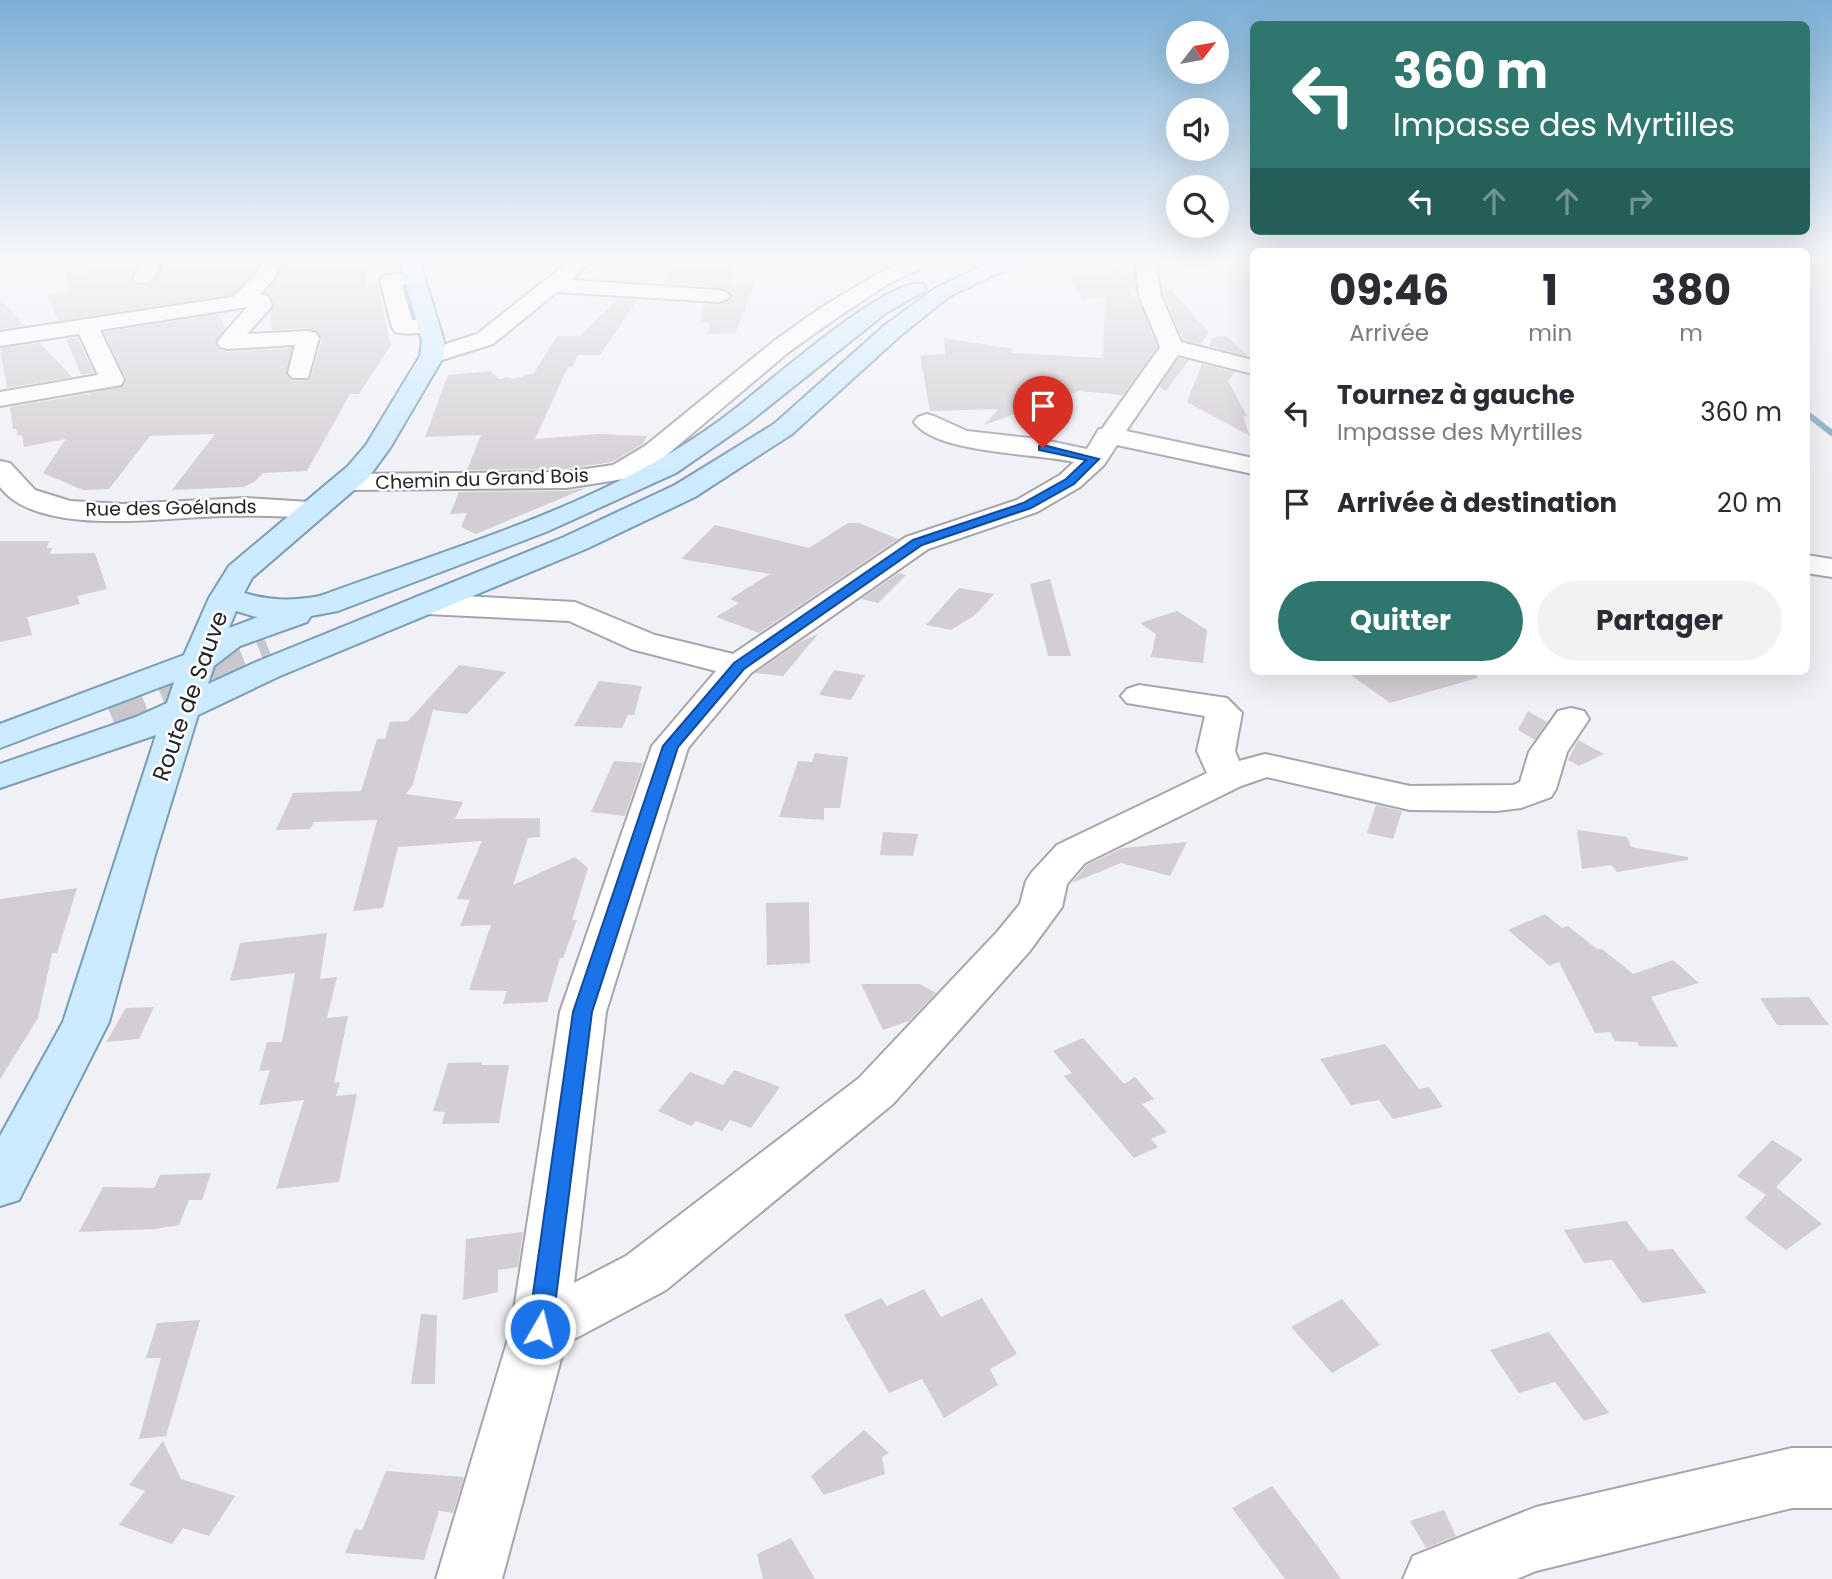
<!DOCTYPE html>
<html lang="fr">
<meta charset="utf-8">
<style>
:root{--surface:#fff;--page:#f2f2f3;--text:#2b2b33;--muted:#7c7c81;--accent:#2f766e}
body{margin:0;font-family:Poppins,sans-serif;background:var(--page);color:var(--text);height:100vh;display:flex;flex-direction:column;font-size:26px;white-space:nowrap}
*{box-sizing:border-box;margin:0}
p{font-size:23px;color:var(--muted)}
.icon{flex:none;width:38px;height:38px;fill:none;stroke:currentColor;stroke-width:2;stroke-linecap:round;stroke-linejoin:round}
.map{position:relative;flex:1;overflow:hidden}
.side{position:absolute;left:1250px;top:248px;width:560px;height:427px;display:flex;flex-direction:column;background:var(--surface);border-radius:10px;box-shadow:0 7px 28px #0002}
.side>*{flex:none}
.top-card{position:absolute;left:1250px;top:21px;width:560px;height:214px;border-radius:10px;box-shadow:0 7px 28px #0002;background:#2f766e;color:#fff;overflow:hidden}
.needle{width:46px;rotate:59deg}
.tools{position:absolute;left:1166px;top:21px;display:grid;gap:14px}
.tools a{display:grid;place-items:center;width:63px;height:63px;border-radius:50%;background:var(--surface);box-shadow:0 7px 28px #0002;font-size:35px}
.pin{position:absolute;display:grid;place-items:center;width:60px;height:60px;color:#fff;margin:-72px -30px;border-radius:50% 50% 50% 0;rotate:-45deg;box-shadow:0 0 7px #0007}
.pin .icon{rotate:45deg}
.me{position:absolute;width:77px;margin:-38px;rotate:8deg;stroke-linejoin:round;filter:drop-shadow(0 0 5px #0008)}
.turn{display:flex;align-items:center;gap:24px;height:147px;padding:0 28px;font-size:32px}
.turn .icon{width:91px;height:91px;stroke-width:2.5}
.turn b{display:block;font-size:49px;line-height:60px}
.lanes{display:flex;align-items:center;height:66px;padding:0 28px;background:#0003;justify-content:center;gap:35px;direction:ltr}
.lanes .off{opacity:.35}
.eta{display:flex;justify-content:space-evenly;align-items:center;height:119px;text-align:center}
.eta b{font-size:42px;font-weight:700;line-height:49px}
.primary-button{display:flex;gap:14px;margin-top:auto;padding:14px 28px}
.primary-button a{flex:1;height:80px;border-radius:42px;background:var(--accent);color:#fff;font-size:28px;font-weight:700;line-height:80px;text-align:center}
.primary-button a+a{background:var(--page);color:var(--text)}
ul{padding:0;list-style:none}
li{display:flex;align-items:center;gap:21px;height:91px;padding:0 28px}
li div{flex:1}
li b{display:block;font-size:26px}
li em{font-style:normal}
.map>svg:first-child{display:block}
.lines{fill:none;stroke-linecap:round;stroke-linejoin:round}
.stream{stroke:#78a8b9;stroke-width:6}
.building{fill:#d3ced3}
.major-tunnel{stroke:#c7c7cd;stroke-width:36;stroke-dasharray:36 18;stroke-linecap:butt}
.minor-casing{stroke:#a6a5ac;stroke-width:4}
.major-casing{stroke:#7c9cb3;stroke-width:4}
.minor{fill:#fff;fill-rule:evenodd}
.major{fill:#cdebff;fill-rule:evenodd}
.route{fill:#1a73e8;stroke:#114b97;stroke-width:2}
.labels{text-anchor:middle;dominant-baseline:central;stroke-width:5;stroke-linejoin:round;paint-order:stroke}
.far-street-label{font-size:19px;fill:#242426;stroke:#fff}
.street-label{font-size:23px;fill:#242426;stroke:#fff}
</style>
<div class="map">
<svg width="1832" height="1579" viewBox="0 0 1832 1579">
<rect width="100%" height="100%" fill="#f0f0f7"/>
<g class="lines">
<polyline class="stream" points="1806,413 1832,433"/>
</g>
<g class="building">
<polygon points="99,259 124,259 128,267 137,266 131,280 135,285 144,286 157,277 162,270 161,263 187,259 261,259 255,271 232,295 58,321 47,294 70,291 65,275 92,271 91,268 102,266"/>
<polygon points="286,259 364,259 362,267 368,267 366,285 377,284 391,345 359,394 350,394 307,471 263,473 254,482 243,487 172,490 215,434 150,436 109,489 83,490 43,473 66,439 24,447 22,435 18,436 16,429 13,429 10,407 87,394 91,397 89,393 123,386 126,379 104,332 218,314 226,328 214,342 219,350 228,352 292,348 286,375 292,381 310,380 322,339 318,332 308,328 272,330 270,312 274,305 267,291 277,278"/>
<polygon points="677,259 736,259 730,276 735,276 732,285 754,284 736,333 708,334 710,322 700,322 703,304 727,303 733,296 728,290 706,286 661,283"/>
<polygon points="1106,259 1113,259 1121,275 1134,275 1136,290 1129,291 1132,297 1136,296 1157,347 1123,395 1079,391 984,425 999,409 930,411 920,355 945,354 944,338 1014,349 1010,353 1103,358 1105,296 1082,300 1070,276 1105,275"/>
<polygon points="1171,289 1209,333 1200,344 1183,340 1164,295 1163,291"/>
<polygon points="618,298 637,300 600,355 578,355 573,367 568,367 535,439 599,434 647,436 643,444 612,462 566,469 467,470 481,435 425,437 448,375 490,371 499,379 508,377 513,379 534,373 557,336 580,336"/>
<polygon points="0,299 25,326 0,329"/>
<polygon points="1226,336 1247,355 1247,356 1209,346 1213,337"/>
<polygon points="77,337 94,373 81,375 66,339"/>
<polygon points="40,343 72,377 7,388 0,348"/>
<polygon points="1179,358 1189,360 1166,391 1159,387"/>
<polygon points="1202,364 1235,372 1228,381 1247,416 1243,417 1250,436 1187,402"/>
<polygon points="586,488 476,534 461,527 467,513 450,514 459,492 566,491"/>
<polygon points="848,523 859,523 898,539 759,633 716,617 739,603 730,599 770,574 681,559 715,525 809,548"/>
<polygon points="0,541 49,541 47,548 52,548 50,554 95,553 107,589 77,596 80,604 27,617 32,635 0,642"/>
<polygon points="899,573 906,575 878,603 861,599"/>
<polygon points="1050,579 1071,656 1048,656 1030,584"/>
<polygon points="959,588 994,594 975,615 951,630 926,625"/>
<polygon points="1177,611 1207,630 1203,663 1151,657 1156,634 1140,623"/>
<polygon points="818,634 783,676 755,673 800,642"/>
<polygon points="459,665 506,672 467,714 433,710 413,784 406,794 463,802 455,819 540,818 540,837 528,838 513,885 575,857 588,868 572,920 577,920 563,958 560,958 547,1002 503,1004 507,991 469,990 491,925 460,926 470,900 457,899 482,841 398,847 383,908 353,911 377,820 314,822 310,829 276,830 293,793 361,791 377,739 385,739 390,722 408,721"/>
<polygon points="834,670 865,675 851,700 819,695"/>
<polygon points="1347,672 1476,672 1477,678 1390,703"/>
<polygon points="599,681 642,686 634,715 628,715 622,728 574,726"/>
<polygon points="1528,711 1547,722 1535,740 1518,730"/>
<polygon points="1578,740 1604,754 1579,766 1568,760"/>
<polygon points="815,753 848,757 840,808 824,808 824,820 779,817 798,761 812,762"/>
<polygon points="614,761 643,763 625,816 591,812"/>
<polygon points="1376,805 1402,811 1393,839 1367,833"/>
<polygon points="1577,830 1627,837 1631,847 1688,857 1688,860 1617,872 1611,865 1582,869"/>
<polygon points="883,832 918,834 913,856 880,855"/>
<polygon points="1187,842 1170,876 1121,863 1072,883 1087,865 1122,848"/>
<polygon points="77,888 57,953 52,953 38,1018 0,1079 0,899"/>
<polygon points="809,902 810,963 767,965 766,903"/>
<polygon points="1545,914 1562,928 1568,926 1597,949 1602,949 1633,974 1673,960 1699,983 1651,997 1678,1047 1639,1046 1637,1042 1615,1041 1610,1032 1595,1033 1559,962 1550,966 1508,930"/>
<polygon points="327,933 320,979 337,977 327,1018 348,1016 334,1083 340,1082 336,1096 357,1094 339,1182 276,1189 304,1100 259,1105 270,1070 259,1071 267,1042 282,1042 295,973 230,981 240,943"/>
<polygon points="861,984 920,984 936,993 909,1021 883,1030"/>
<polygon points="1809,997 1829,1025 1777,1025 1760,998"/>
<polygon points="154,1007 139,1039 106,1042 126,1008"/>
<polygon points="1083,1038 1124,1084 1135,1077 1154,1099 1142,1104 1167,1132 1151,1139 1158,1147 1134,1158 1064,1076 1072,1073 1053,1051"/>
<polygon points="1385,1044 1419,1089 1429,1087 1443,1107 1393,1119 1379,1100 1351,1105 1320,1059"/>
<polygon points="482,1062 481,1065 509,1065 499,1123 442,1124 445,1112 433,1111 448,1063"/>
<polygon points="734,1070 780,1087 751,1128 730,1120 722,1131 696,1121 691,1126 658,1111 690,1072 723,1085"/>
<polygon points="1772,1140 1803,1159 1776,1187 1822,1224 1786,1250 1745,1218 1766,1195 1737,1176"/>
<polygon points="211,1173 202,1200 189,1200 179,1225 155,1229 79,1232 103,1187 154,1188 160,1175"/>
<polygon points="1626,1221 1649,1251 1673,1249 1707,1293 1642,1303 1612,1260 1584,1263 1564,1230"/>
<polygon points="523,1232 518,1267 498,1270 498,1292 463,1300 466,1239"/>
<polygon points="924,1289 941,1317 982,1298 1017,1354 990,1369 998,1385 944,1418 922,1379 889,1393 844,1315 881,1298 887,1306"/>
<polygon points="1342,1299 1380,1345 1332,1373 1291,1327"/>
<polygon points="421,1314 437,1315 435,1384 411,1384"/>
<polygon points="200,1320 166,1436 139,1439 161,1358 146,1358 157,1323"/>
<polygon points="1549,1332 1609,1413 1584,1421 1555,1382 1519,1393 1490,1350"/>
<polygon points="864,1430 889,1453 882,1457 885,1474 824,1495 811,1476"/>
<polygon points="163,1441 181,1479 235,1496 209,1536 183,1528 172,1544 119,1525 145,1491 129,1485"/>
<polygon points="386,1471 464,1477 453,1513 439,1511 424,1560 345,1553 355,1529 362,1530"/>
<polygon points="1272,1486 1319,1548 1341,1579 1285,1579 1232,1508"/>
<polygon points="1444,1510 1456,1536 1426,1548 1410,1521"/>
<polygon points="791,1538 815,1579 763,1579 757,1554"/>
</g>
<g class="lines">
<polyline class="major-tunnel" points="110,713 269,650"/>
<defs>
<g id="minor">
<path d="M138,259H158L160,269C153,279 149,286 136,282L133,278L140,269Z"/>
<polygon points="264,259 284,259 275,277 260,295 268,296 272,306 247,334 308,331 316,333 319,338 308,378 292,378 288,373 295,345 228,349 220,347 217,342 247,307 100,330 124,380 121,385 0,406 0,392 98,375 79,334 0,346 0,332 233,297 257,273"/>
<polygon points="572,259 594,259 571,280 719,290 726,292 730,296 726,300 719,302 557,292 493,344 432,363 424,361 420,356 424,351 477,334"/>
<polygon points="909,259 935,259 932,263 888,284 838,317 790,351 663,458 630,478 566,488 349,490 339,488 335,482 339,476 349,474 566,472 613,465 645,446 774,341 822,307 874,276"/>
<path d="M1135,259H1155L1161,296L1181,342L1253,360V374L1178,355L1126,431L1253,458V474L1117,445L1104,465L1080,487L1037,512L928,549L751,673L688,748L606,1012L574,1283L626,1256L859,1078L997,932L1020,904L1026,881L1032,872L1057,845L1207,773L1197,751L1205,716L1127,703L1121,696L1127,689L1139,685L1227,698L1242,713L1235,751L1239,761L1265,754L1410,786L1513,785L1520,782L1529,752L1558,711L1571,708L1584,711L1589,719L1567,752L1556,789L1551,797L1521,808L1497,811L1410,810L1267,777L1241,786L1085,863L1067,884L1062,907L1029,952L893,1104L666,1290L565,1344L502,1579H436L511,1329L560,1012L652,746L716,671L631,649L569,621L427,614L416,611L411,604L416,597L427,594L575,602L655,635L733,654L906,537L1017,500L1060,475L1074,462C1036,453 936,454 914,422L918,417L927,414L936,417L967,431L1039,439L1087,449L1099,429H1102L1160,347L1139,296Z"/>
<path d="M414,272L421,274L424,278L421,282L402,285L412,320H436L439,325L436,330C423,333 408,335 395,332L392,327L380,280L383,276Z"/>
<path d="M0,461L10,463L35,490L70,501L122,504L246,498L325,503L329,509L325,515L315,518C284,516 254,515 223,516C166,517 38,538 0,487Z"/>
<polygon points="1806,555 1832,559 1832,577 1806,573"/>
<polygon points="1792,1448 1832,1448 1832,1508 1792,1508 1536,1571 1517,1579 1403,1579 1413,1556 1536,1507"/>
</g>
<path id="major" d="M399,259H419L444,341V356L390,448L368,478L252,578L244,593C271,601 292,601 320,596C459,545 619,501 736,408C767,384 890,275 923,284L926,288L923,292L886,313L748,423L676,473L546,532L338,611L311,616L307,622L240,646L214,666L208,684L256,662L564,537L675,485L774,424L885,325L936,288L996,259H1022L1019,263L950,296L901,335L792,434L695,497L586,549L280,676L198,715L155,855L109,1022L19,1200L0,1206V1136L63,1022L156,735L0,788V764L136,717L167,703L174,682L0,748V724L184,655L209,598L229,566L348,466L366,445L420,356L422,341ZM236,611L256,617H258L229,628Z"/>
</defs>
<use href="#minor" class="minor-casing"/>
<use href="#major" class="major-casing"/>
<use href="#minor" class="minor"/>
<use href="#major" class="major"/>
</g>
<linearGradient id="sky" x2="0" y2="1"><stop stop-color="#7bafd5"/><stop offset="0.54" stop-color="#f8f8fb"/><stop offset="1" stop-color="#f8f8fb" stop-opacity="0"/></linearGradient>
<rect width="1832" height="480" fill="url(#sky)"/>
<polygon class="route" points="1043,445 1099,459 1074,484 1031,508 922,545 744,669 678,747 592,1012 552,1329 548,1337 540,1340 531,1337 528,1329 573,1012 663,746 734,663 913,540 1023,503 1066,479 1086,460 1039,450 1039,446"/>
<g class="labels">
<g class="far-street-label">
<text transform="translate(482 479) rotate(-2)">Chemin du Grand Bois</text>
<text transform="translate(171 508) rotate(-1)">Rue des Goélands</text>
</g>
<g class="street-label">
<text transform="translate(190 696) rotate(-70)">Route de Sauve</text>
</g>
</g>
</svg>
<div class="tools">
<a><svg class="needle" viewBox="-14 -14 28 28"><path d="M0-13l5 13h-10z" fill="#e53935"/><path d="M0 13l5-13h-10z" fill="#7c7c81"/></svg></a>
<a><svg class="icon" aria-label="sound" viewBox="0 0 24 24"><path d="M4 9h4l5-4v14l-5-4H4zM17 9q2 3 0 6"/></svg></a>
<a><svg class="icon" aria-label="search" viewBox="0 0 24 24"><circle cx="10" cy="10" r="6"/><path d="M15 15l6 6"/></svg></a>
</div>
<div class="pin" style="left:1043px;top:448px;background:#d93025"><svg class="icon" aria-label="arrive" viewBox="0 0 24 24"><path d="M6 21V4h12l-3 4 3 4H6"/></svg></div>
<svg class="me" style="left:540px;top:1329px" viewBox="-20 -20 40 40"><circle r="17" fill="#1a73e8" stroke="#fff" stroke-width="3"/><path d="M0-11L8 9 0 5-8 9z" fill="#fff"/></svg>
<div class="top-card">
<div class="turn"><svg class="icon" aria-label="left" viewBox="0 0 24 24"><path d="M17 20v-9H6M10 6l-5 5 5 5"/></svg><div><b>360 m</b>Impasse des Myrtilles</div></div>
<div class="lanes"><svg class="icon" aria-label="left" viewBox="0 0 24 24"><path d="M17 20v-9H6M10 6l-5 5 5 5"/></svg><svg class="icon off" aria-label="ahead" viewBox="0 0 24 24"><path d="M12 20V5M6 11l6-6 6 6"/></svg><svg class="icon off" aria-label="ahead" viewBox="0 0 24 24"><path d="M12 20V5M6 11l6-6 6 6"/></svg><svg class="icon off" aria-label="right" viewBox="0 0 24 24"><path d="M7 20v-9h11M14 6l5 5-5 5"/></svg></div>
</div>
<section class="side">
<div class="eta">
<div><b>09:46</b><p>Arrivée</p></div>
<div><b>1</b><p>min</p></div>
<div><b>380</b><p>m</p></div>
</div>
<ul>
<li><svg class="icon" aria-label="left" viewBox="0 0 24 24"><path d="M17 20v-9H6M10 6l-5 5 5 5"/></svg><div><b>Tournez à gauche</b><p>Impasse des Myrtilles</p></div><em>360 m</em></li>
<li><svg class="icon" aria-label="arrive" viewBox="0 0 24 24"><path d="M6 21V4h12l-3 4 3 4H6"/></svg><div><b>Arrivée à destination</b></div><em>20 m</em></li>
</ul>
<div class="primary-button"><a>Quitter</a><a>Partager</a></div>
</section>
</div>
